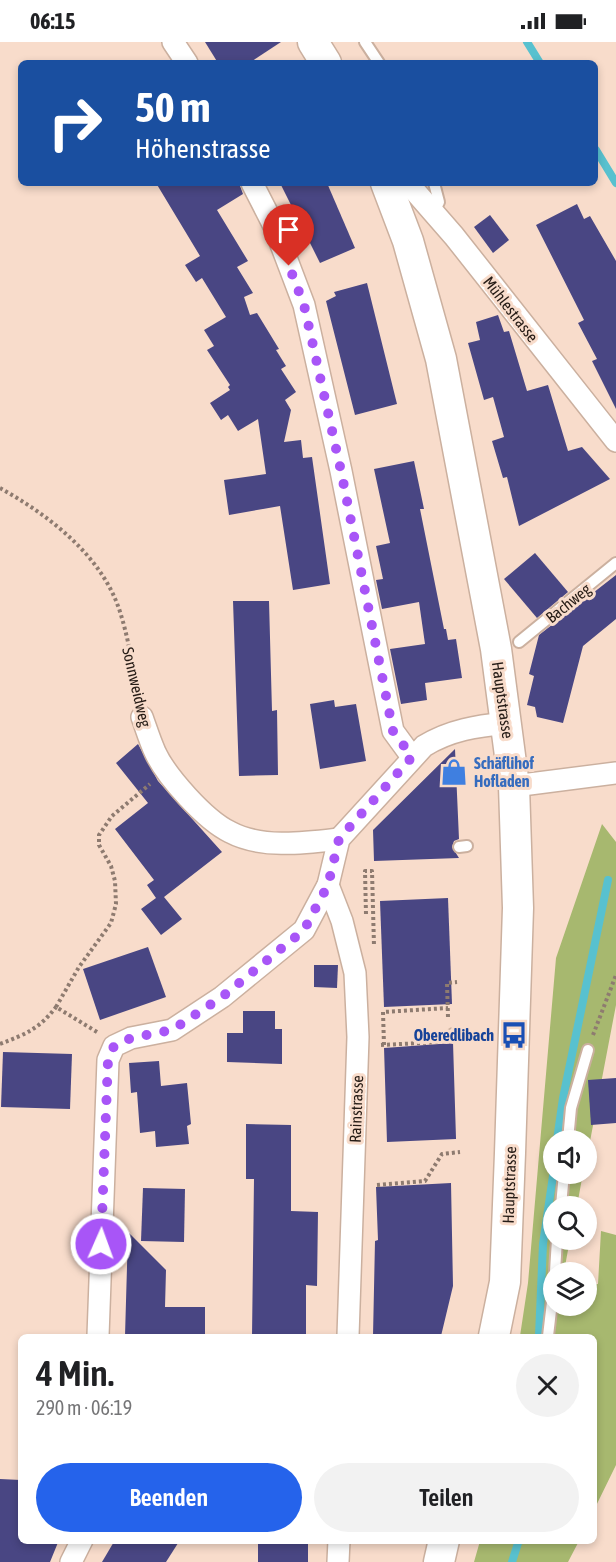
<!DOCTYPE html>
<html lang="de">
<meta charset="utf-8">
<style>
:root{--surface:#fff;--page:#f2f2f2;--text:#202124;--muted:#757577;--accent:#2563eb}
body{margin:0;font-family:"Asap Condensed",sans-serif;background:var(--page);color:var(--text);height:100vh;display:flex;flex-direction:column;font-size:22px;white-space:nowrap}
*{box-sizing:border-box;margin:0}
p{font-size:20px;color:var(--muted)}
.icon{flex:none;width:33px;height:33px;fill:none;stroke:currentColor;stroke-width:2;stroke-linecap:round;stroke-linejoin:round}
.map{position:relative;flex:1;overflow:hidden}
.side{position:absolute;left:18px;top:1292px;width:579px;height:210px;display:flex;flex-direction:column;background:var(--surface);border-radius:9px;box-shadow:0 3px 9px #0003}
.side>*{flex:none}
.banner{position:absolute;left:18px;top:18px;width:580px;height:126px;border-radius:9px;box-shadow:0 3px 9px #0003;background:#1a4fa0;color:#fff;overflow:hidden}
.buttons{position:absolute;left:543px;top:1088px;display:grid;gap:12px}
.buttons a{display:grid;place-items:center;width:54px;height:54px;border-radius:50%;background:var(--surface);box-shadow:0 3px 9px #0003;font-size:30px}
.pin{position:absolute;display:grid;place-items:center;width:51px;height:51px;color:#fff;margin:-62px -26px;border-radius:50% 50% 50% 0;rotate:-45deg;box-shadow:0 0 6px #0007}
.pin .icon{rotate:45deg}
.me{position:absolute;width:66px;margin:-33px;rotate:2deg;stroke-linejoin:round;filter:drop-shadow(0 0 4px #0008)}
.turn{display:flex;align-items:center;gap:21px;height:126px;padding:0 18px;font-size:27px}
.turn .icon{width:78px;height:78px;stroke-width:2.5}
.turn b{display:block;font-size:42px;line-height:51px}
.round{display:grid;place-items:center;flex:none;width:63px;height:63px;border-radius:32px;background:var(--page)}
.overview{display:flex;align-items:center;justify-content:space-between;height:102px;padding:0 18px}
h1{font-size:36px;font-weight:600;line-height:45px}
.action{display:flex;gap:12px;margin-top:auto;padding:12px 18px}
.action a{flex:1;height:69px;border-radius:36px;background:var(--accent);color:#fff;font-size:24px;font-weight:600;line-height:69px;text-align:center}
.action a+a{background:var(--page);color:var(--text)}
.status{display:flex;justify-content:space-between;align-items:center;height:42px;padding:0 30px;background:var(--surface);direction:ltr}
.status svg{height:16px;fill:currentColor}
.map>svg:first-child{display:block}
.forest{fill:#a7b86f}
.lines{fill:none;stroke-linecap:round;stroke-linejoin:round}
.stream{stroke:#58c1cf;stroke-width:8}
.building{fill:#494683}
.lane-casing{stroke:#cbb09f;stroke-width:14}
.street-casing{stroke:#cbb09f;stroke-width:24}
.secondary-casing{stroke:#cbb09f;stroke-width:33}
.path{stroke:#8e7b70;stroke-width:4;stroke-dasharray:3 3;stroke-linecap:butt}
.lane{stroke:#fff;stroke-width:10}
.street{stroke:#fff;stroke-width:21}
.secondary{stroke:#fff;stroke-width:30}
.route{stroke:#a855f7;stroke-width:10;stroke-dasharray:0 18}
.labels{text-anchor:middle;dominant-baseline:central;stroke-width:6;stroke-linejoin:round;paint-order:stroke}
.street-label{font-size:16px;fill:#261c16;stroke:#f8dccb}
.shop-label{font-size:16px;font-weight:bold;fill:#366cbe;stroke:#f8dccb;text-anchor:start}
.transit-label{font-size:16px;font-weight:bold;fill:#164399;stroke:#f8dccb;text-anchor:end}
</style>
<div class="status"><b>06:15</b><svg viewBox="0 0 49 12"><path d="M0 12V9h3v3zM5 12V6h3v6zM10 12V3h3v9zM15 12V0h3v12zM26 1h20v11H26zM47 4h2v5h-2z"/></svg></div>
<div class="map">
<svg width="616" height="1520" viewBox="0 0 616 1520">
<rect width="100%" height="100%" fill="#f8dccb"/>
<g class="forest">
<polygon points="602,782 616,800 616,963 587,1115 586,1098 554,1098 554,1131 583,1131 577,1164 554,1164 554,1197 570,1197 564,1230 554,1230 554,1263 586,1263 587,1243 598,1242 601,1189 616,1193 616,1423 594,1468 594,1294 520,1294 528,1241 556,916"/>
<polygon points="480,1499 480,1498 579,1499 568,1520 474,1520"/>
</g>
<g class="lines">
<g class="stream">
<polyline points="527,0 540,21"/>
<polyline points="596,108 616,141"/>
<polyline points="557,1098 563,1056 608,838"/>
<polyline points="539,1294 543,1202 554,1127"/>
<polyline points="512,1520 519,1498"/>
</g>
</g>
<g class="building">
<polygon points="205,0 281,0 249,21 218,21"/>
<polygon points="156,141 239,141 243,152 217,168 248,219 237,225 253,251 244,255 250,273 257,271 279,307 276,308 286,324 281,327 296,350 285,358 291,368 284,400 301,398 303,416 312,415 330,542 293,548 280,464 229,473 224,438 266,432 258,377 238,389 228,373 221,378 210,361 230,348 228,345 230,343 207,308 214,304 204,288 226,275 202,236 196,240 185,223 200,214"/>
<polygon points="280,141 327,141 355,206 320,221"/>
<polygon points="577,162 584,177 590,174 616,219 616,367 592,319 597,317 578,281 584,278 536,183"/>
<polygon points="490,173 509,198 493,211 474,185"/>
<polygon points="367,241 397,362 355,373 326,259 336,254 334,250"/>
<polygon points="498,273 504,290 509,289 527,349 548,343 568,409 582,405 610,437 519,484 507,435 503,436 492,399 504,395 493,355 484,358 468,301 480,298 476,280"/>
<polygon points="414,419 424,467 420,467 444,587 446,587 448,598 456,597 462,636 425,641 427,658 401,662 390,607 425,602 419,560 382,567 376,538 383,537 376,504 390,501 374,427"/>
<polygon points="535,511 568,550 537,576 504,537"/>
<polygon points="616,533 616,577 583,604 563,681 537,675 535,665 527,663 534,634 529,632 539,593"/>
<polygon points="233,559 269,559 272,669 277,668 278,733 239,734"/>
<polygon points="334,658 335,665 356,662 366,719 320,727 310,662"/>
<polygon points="138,702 158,739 222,810 164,855 182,877 161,893 141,867 156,856 147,843 154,838 115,787 148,761 116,721"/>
<polygon points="455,707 459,797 454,799 452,805 459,816 374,819 373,788"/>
<polygon points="448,856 452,962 384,965 380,859"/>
<polygon points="148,905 166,955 100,978 83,927"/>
<polygon points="314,923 338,923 337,946 314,945"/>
<polygon points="243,969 275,969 275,987 282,987 282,1022 227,1020 227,991 243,991"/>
<polygon points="453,1001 456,1097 387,1100 384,1006"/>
<polygon points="3,1010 72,1012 70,1067 1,1065"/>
<polygon points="159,1019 161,1044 187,1041 191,1082 187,1084 189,1102 156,1105 155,1089 140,1091 137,1050 131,1051 129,1021"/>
<polygon points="616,1036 616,1081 591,1083 588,1038"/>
<polygon points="246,1082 291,1083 291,1169 318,1170 317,1244 306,1243 306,1294 252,1294 254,1137 246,1137"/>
<polygon points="451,1141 453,1244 441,1294 373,1294 375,1199 378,1198 376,1145"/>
<polygon points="143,1146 185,1147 184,1200 141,1199"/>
<polygon points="128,1190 166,1228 165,1265 205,1265 205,1294 125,1294"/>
<polygon points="0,1437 21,1438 21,1498 59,1498 50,1520 0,1520"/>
<polygon points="115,1498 180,1498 166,1520 102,1520"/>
<rect x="258" y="1498" width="50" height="22"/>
</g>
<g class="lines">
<defs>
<g id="lane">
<polyline points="365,0 379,21"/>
<polyline points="433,171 439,160 434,141"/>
<polyline points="519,600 616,521"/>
<polyline points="459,805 467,804"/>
<polyline points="453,992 458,992"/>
<polyline points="568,1098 571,1066 588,1008"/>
<polyline points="561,1164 564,1131"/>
<polyline points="555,1230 557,1197"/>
<polyline points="548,1294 554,1243"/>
</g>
<g id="street">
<polyline points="173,0 187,21"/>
<polyline points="252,141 274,184 304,263 341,429 393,689 412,715"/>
<polyline points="400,141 413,147 454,194 616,399"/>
<path d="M142,675C146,686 150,699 155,710C166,734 205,778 230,790C262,807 305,801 339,797"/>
<polyline points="514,744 616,731"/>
<polyline points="328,843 342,879 355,931 358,995 348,1294"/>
<path d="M98,1294L108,1018L114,1004L131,996L172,988L222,955L304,888L328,843L339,797L424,704C450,688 477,684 507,681"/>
<polyline points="71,1520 82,1498"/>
<polyline points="338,1520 339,1498"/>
</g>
<g id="secondary">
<polyline points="313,0 326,21"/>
<polyline points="386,141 408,199 441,317 496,607 514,744 518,866 510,1111 505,1240 494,1294"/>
<polyline points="439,1520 444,1498"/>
</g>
</defs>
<use href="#lane" class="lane-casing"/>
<use href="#street" class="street-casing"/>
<use href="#secondary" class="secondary-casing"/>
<g class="path">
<path d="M0,446C50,474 104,515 121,573C129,599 133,627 138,653"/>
<polyline points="457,742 465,742"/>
<polyline points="366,872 365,829 372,829 374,904"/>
<polyline points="448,975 447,941 457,940"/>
<polyline points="97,990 56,965 79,925 111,881 116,862 115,839 111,824 99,803 99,793 112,774 150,742"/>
<polyline points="593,993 616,933"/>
<path d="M0,1002C26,992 39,987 56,965"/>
<polyline points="381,1003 440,1000"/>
<polyline points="384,1003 383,970 448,966"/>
<polyline points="377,1143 425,1139 442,1112 460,1110"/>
</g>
<use href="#lane" class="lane"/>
<use href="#street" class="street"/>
<use href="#secondary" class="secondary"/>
</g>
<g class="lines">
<polyline class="route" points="101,1202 108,1018 114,1004 131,996 172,988 222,955 304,888 328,843 339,797 412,715 393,689 341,429 304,263 289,224"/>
</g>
<defs>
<symbol id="shop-bare" viewBox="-9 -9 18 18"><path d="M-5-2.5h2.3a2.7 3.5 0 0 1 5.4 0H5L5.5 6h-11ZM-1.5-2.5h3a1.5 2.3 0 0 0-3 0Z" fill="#3f7fe0" stroke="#f8dccb" stroke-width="2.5" paint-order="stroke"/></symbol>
<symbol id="bus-bare" viewBox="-9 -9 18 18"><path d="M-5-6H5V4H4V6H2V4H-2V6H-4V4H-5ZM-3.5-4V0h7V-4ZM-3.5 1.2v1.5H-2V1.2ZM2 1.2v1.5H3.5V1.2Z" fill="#1a4fb4" stroke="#f8dccb" stroke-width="2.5" paint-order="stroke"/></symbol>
</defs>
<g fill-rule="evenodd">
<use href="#shop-bare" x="435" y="711" width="38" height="38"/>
<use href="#bus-bare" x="495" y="974" width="38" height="38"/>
</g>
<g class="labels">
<g class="street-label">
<text transform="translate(511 267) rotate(52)">Mühlestrasse</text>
<text transform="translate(568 561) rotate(-39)">Bachweg</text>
<text transform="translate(137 645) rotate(77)">Sonnweidweg</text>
<text transform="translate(503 658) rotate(82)">Hauptstrasse</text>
<text transform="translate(356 1067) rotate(-88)">Rainstrasse</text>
<text transform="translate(509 1143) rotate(-88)">Hauptstrasse</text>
</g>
<g class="shop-label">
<text x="474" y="721">Schäflihof<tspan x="474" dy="18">Hofladen</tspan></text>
</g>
<g class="transit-label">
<text x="494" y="993">Oberedlibach</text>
</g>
</g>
</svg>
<div class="buttons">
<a><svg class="icon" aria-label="sound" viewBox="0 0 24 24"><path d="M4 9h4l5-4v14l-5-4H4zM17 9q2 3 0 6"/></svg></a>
<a><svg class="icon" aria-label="search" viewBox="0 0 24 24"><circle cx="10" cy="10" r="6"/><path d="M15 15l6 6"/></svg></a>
<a><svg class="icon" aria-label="layers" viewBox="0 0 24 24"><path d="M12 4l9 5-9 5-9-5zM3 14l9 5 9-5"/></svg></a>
</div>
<div class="pin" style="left:289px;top:224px;background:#d93025"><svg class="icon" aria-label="arrive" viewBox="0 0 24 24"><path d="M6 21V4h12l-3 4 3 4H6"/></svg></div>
<svg class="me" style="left:101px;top:1202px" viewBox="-20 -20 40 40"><circle r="17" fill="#a855f7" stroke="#fff" stroke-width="3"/><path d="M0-11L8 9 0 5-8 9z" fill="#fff"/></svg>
<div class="banner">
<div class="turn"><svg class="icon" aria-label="right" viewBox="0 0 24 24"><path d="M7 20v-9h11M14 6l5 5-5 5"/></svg><div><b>50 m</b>Höhenstrasse</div></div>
</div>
<section class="side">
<div class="overview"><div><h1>4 Min.</h1><p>290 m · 06:19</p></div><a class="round"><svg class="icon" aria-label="close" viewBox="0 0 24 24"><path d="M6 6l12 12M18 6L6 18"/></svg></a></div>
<div class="action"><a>Beenden</a><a>Teilen</a></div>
</section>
</div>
